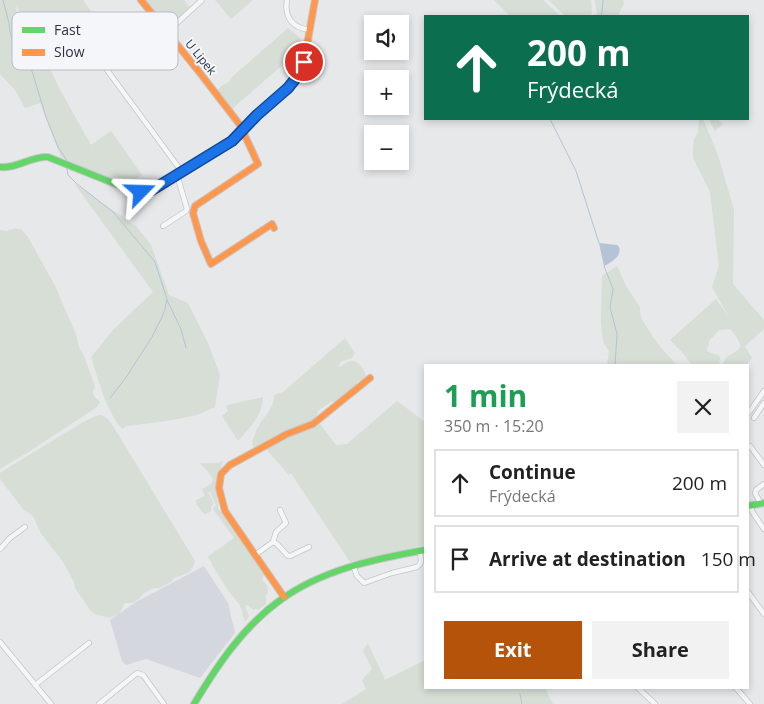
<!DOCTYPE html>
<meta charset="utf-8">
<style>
:root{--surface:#fff;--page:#f2f2f2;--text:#222;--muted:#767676;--line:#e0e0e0;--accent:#b45309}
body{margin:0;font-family:"Open Sans",sans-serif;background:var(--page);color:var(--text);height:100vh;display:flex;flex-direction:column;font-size:19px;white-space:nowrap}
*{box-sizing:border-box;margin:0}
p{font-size:16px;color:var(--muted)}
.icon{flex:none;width:28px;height:28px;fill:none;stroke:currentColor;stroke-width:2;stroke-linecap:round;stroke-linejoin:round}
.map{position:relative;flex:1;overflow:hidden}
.sheet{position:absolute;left:424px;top:364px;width:325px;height:325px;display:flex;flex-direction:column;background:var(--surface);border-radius:0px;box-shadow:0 2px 8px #0003}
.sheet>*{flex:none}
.hud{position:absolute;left:424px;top:15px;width:325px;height:105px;border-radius:0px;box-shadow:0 2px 8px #0003;background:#0b6e4f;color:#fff;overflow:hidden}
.tools{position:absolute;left:364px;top:15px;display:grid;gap:10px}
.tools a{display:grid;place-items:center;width:45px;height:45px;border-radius:0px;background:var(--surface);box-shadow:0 2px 8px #0003;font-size:25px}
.pin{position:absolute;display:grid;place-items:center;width:42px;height:42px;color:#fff;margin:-21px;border:2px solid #fff;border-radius:50%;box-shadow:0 1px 5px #0007}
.me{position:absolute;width:55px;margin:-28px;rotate:68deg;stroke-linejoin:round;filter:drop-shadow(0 0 4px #0008)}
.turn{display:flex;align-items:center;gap:18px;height:105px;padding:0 20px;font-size:22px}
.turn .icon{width:65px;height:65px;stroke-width:2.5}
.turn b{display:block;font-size:35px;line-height:42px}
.round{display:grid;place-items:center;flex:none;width:52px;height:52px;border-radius:0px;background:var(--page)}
.overview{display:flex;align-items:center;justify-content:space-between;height:85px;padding:0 20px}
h1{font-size:30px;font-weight:700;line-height:38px;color:#1e9e55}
.primary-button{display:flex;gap:10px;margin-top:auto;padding:10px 20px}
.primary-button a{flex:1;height:58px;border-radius:0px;background:var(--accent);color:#fff;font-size:20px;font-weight:700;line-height:58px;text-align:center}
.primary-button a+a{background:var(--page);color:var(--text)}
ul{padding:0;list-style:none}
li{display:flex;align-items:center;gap:15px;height:68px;margin:0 10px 8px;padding:0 10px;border:2px solid var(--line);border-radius:0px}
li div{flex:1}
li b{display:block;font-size:19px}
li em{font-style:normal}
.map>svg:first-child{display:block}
.built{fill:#d4d7dd}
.green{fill:#d6ded6}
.water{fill:#b4c4d5}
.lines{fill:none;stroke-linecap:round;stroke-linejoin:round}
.stream{stroke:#b4c4d5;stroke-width:1}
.street-casing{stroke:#c4c6c8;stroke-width:6}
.fast-casing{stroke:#c4c6c8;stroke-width:8}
.slow-casing{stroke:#c4c6c8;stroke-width:8}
.street{stroke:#f5f6f7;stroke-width:4.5}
.fast{stroke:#63d668;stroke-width:6}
.slow{stroke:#ff974d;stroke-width:6}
.route-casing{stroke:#114b97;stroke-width:12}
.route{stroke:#1a73e8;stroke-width:9}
.labels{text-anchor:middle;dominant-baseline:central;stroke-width:4;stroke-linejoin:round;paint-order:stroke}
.street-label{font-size:12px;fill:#2b3445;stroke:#f4f6f9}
.key{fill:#f4f6f9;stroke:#b8bcc3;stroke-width:1}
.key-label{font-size:14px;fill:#2b3445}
</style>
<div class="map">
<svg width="764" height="704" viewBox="0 0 764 704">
<rect width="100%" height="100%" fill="#e6e8ea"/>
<polygon class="built" points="204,566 228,603 235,633 200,678 146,659 126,665 122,661 110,620 136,602"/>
<g class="green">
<polygon points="0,0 83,0 91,11 91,13 41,49 16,6 18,20 37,61 42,60 47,62 59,88 91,145 111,131 142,175 128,185 95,173 61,157 40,103 25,108 15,90 0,74"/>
<polygon points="146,0 184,0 190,8 169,28 167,28 144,2"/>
<polygon points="215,0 253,0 231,19"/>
<polygon points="494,0 543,0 560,16 510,16"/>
<polygon points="549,0 591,0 592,12 591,16 565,16"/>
<polygon points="595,0 623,0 624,4 618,15 597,16"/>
<path d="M288,28C295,34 304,38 302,48L232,109L217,91C221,85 225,84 230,81L231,78Z"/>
<path d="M699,119H703L718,155L734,210L733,284L764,320V329L745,346L752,358L747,365H723C724,354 736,355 741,346L736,336L730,329L719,330L709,341V344L707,349V351C711,354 717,353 720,357L719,365H692L681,351L670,340L716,299L729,317L712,287L719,266L710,192L693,158V149L694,140L698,132Z"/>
<polygon points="709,119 717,119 723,124 715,131 710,122"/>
<path d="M74,183L137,227L151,245L169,295L188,303L208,343L220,375L215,407L197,415L173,420L127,426L122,429C104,406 100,384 91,357L113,330L153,292Z"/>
<polygon points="16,228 22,230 28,237 55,286 76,334 79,347 84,356 95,386 93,392 94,396 100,402 97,407 27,453 0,469 0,230 7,231"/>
<path d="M617,266L627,288L640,307C639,320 647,326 653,337C660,347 668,356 677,365H607L609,351L603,342L601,323L602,276Z"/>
<path d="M345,338L355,353L352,358L342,361L338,366L340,367C343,365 347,361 352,361C359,361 365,370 366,376L361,381H358L355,386L336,403L332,401L318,411L316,419L253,448L252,441C255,437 255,433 257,429C262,418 275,408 274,395L283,392Z"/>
<path d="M263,397C263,415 249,429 238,441L222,416L228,411L226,407L227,405Z"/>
<polygon points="397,401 425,422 425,545 350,562 291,473 289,475 266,449 286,437 313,428 320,424 336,445 347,444"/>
<path d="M98,415C106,414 109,421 113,426L195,561L192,569L188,573L174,578L171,582L160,588H154L148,591L143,594L140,598L133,603H125L119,614L110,618L95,614L90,610L75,588L74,582L63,562L40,532L35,520L32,515L23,509L0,479V473L6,469L85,421Z"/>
<polygon points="223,461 220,471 217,491 218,508 264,574 262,580 267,585 268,591 266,595 266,604 258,610 256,609 253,610 248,605 245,606 249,616 245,622 242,612 242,610 239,604 229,592 212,565 211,561 207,557 234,538 213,509 216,505 210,492 208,492 214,504 211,506 211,511 206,514 203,513 197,505 196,500 205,496 202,489 211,484 213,479 209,473 200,463 218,463"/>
<polygon points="368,643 385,680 425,660 425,688 545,688 553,704 342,704 366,689 362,680 372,669 363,651"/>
</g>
<path class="water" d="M599,243L617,245L619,247C622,256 612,262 604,266Z"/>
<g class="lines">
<g class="stream">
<polyline points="3,0 9,23 10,32 16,51 19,56 23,57 27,55 46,117 58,147 66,159 67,162"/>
<polyline points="601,16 602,12 603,0"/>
<polyline points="550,119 576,171 599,243"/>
<polyline points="67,169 68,175 76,183 114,213 155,262 167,299 165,309 162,317 152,337 125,379 110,398"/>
<polyline points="604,266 613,289 610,307 617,334 615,365"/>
<polyline points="167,300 181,329 186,348"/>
<polyline points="520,694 522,704"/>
</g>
<defs>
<g id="street">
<path d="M287,0C284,18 293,28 310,30"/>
<polyline points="74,25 182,172"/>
<polyline points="167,32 202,0"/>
<polyline points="163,226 186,211 187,209 177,175"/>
<polyline points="748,413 750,411 764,391"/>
<polyline points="754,418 764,403"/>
<polyline points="750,446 764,465"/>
<polyline points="761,504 755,493 756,490 764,484"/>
<polyline points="750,506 753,513 764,529"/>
<polyline points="273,542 276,532 286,523 280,510"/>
<polyline points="0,549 10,538 25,527"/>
<polyline points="255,555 273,542 277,544 288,556 290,556 309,547"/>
<polyline points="353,565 357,576 364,583 392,573 417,567 420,564 421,561 420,551"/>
<polyline points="748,592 764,614"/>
<polyline points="0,642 51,704"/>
<polyline points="35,685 89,643"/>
<polyline points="638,688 655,704"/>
<polyline points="736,688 750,704"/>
<polyline points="99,704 137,673 143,675 164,704"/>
</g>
<g id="fast">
<path d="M0,167C17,169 31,156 48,157L133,191L144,192L152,190L232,141L257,115L288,88L298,75"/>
<polyline points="748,506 764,503"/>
<path d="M194,704C217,666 242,628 279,601C321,570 374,559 425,550"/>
</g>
<g id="slow">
<polyline points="141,0 200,73 240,125 258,164 195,206 193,213 201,241 211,264 272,224 274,228"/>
<polyline points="298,75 304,62 315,0"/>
<polyline points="284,597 225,511 219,488 221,474 230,465 287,434 313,424 370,378"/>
</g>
</defs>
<use href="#street" class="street-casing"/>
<use href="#fast" class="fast-casing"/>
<use href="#slow" class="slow-casing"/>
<use href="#street" class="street"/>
<use href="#fast" class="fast"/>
<use href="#slow" class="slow"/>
</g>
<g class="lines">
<defs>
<polyline id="route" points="141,192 152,190 232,141 257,115 288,88 296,78 304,62"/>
</defs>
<use href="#route" class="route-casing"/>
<use href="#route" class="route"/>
</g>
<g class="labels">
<g class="street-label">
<text transform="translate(201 57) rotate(51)">U Lipek</text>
</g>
</g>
<rect x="12" y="12" width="166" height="58" rx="8" class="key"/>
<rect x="22" y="27" width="23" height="6" fill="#63d668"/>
<rect x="22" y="49" width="23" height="7" fill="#ff974d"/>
<g class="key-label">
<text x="54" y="35">Fast</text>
<text x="54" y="57">Slow</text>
</g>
</svg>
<div class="tools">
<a><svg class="icon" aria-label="sound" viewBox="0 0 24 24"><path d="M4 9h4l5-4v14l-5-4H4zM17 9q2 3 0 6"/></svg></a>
<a>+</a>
<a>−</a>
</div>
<div class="pin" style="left:304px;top:62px;background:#d93025"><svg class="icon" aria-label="arrive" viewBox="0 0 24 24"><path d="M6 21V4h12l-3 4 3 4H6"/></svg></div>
<svg class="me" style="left:141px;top:192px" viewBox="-20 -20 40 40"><path d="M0-17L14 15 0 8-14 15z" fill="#1a73e8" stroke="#fff" stroke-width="4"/></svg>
<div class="hud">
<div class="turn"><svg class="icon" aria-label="ahead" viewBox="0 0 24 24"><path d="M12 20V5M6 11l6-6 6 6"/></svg><div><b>200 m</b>Frýdecká</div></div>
</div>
<section class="sheet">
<div class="overview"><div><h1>1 min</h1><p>350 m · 15:20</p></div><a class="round"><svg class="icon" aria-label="close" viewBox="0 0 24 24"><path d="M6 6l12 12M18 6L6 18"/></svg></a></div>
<ul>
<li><svg class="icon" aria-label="ahead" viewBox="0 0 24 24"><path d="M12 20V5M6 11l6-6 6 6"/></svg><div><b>Continue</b><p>Frýdecká</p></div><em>200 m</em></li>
<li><svg class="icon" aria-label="arrive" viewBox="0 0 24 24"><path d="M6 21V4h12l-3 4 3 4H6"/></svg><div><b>Arrive at destination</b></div><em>150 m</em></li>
</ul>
<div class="primary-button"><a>Exit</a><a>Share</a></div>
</section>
</div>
